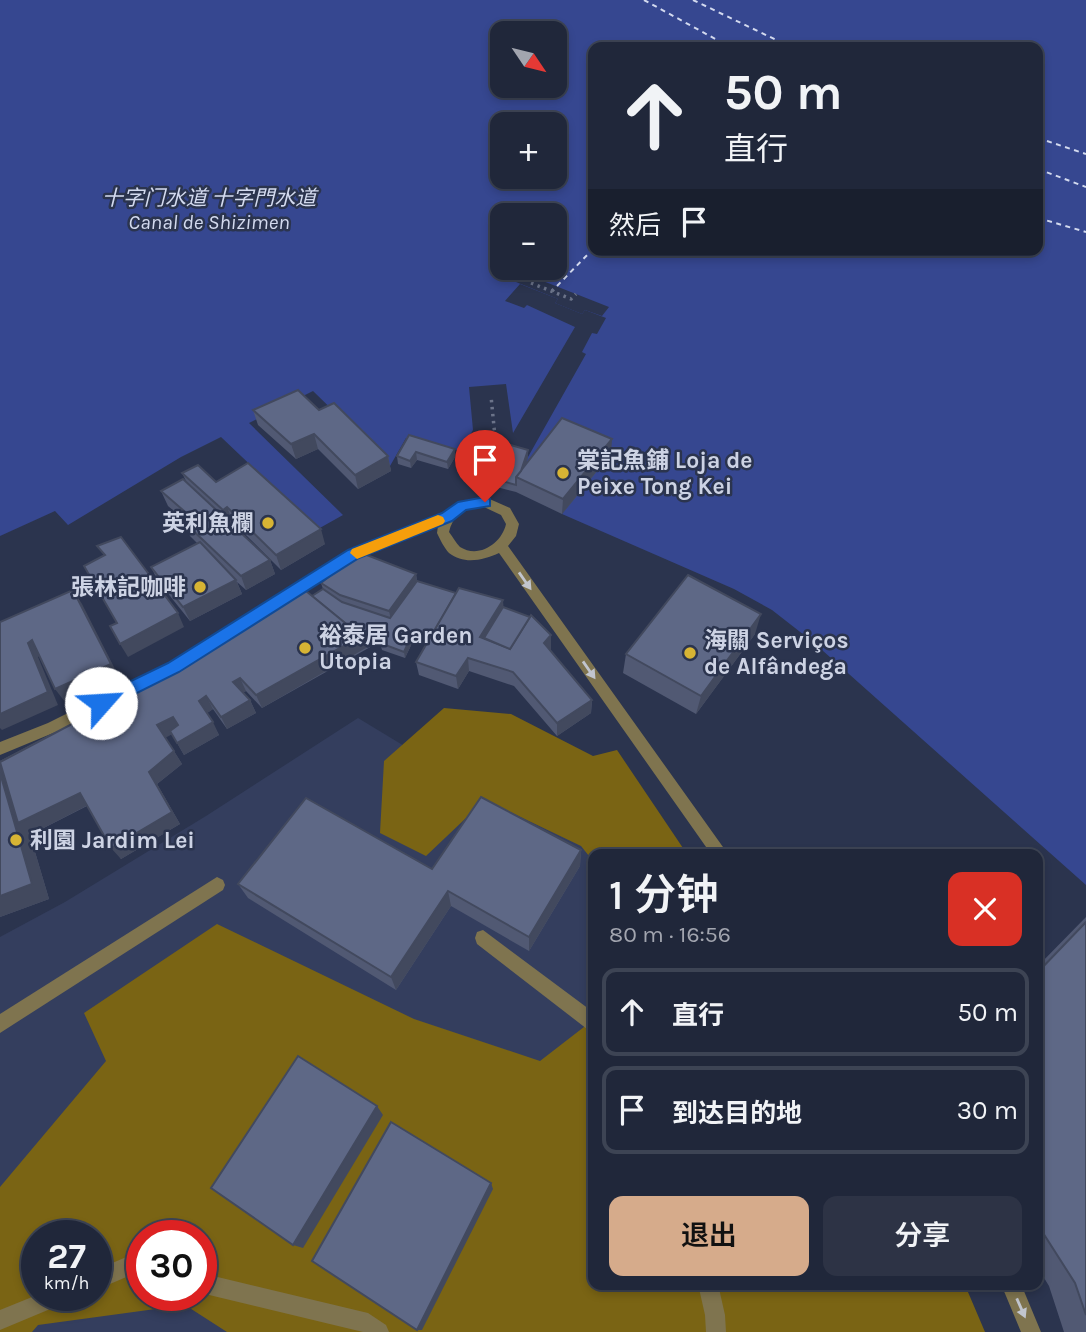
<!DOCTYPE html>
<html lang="zh">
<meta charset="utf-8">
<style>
:root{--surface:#20273a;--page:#2d3345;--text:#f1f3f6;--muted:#a2a5af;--line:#3d4454;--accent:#d6ab8b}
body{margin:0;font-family:Karla,"Noto Sans SC",sans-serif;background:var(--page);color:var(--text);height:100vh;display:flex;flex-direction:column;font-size:26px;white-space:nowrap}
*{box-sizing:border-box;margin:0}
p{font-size:23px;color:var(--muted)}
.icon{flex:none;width:38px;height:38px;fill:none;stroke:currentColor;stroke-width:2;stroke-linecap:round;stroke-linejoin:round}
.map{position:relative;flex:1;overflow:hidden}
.details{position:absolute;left:588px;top:849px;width:455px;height:441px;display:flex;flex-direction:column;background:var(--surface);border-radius:14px;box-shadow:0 4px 10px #0003,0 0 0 2px var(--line)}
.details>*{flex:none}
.banner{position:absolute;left:588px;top:42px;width:455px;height:214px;border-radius:14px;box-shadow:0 4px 10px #0003,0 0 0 2px var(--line);background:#20273a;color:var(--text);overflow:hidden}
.needle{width:46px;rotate:125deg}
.tools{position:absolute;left:490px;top:21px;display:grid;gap:14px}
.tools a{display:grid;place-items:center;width:77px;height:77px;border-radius:14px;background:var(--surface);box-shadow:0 4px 10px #0003,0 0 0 2px var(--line);font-size:35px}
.speed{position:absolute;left:21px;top:1220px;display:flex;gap:14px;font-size:35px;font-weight:700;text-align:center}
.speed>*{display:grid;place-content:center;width:91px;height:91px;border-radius:50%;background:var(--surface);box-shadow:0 4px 10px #0003,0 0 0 2px var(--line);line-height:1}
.speed small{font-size:18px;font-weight:400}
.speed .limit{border:10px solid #d22;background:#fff;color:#111}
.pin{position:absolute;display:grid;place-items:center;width:60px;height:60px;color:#fff;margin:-72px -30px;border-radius:50% 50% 50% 0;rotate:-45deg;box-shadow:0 0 7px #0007}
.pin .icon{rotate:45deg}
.me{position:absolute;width:77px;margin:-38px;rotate:64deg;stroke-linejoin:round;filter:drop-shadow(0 0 5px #0008)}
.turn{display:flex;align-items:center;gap:24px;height:147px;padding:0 21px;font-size:32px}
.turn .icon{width:91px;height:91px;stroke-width:2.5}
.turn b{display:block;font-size:49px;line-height:60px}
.then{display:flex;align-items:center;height:66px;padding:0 21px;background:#0003;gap:14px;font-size:26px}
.round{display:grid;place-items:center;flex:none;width:74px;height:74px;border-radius:14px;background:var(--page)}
.overview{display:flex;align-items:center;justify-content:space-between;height:119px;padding:0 21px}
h1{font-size:42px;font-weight:600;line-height:52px}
.cta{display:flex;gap:14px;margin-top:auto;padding:14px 21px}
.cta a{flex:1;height:80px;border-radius:14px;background:var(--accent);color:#111;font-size:28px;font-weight:600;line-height:80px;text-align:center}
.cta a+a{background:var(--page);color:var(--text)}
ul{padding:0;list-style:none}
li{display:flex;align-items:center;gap:21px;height:88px;margin:0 14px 10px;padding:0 7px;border:4px solid var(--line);border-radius:14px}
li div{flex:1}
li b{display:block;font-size:26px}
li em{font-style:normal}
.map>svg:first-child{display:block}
.built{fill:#343e5e;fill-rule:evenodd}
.forest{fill:#7a6414;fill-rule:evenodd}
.water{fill:#364790;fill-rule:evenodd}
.pier{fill:#2b344e}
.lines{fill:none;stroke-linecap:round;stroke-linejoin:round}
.ferry{stroke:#d3daef;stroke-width:2;stroke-dasharray:5 4.5;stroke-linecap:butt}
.path{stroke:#6b7389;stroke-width:3.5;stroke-dasharray:2.5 4.5;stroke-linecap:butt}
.service{fill:#7f744f;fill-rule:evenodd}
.minor{fill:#7f744f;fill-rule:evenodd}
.wall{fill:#515973}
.shaded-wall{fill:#42495e}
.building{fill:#5e6886;stroke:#42495e;stroke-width:2}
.oneway{fill:#c1c5ce}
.route{fill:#1a73e8;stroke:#114b97;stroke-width:2}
.slow{fill:#f59e0b}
.poi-dot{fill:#d7b434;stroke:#2b344e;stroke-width:2.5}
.labels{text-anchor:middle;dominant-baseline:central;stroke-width:5;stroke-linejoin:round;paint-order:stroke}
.far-water-label{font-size:21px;font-style:italic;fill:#d3daef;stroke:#2b344e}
.poi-label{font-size:23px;font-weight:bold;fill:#cdd3e4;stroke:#2b344e;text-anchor:start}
</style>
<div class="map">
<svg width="1086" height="1332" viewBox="0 0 1086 1332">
<rect width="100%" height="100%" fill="#2b344e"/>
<path class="built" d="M358,718L429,761L465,746L593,854V1284L893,1332H0V937L65,902L206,816ZM37,1236H96V1295H37ZM142,1236H201V1295H142Z"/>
<g class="forest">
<polygon points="444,708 511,714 593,756 617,750 687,854 593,854 593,861 581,846 485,800 426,856 380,833 384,761"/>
<path d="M217,924L414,1019L540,1061L593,1020V1284L965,1285L985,1332H227L185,1305L38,1325L32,1332H0V1187L106,1061L84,1013ZM37,1236H96V1295H37ZM142,1236H201V1295H142Z"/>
</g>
<path class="water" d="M0,0H1086V885L813,642L772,610L734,589L562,514L610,454L516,492L528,457L586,354L582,352L592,333L597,334L606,318L585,310L582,314L555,303L558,299L520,284L505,301L524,308L527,305L575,327L513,433L506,384L469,387L473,430L461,451L406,438L390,466L313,391L249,423L343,515L318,529L221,437L181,457L68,525L55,511L0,536ZM502,33H555V86H502ZM593,47H1038V250H593ZM502,124H555V177H502ZM502,215H555V268H502Z"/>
<polygon class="pier" points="525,274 576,294 609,307 602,316 585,310 582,314 555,303 558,299 516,282"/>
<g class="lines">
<g class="ferry">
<polyline points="644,0 730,47"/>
<polyline points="693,0 791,47"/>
<polyline points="1038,138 1086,154"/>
<polyline points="1038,169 1086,187"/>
<polyline points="1038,218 1086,232"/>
<polyline points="557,286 593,249"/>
</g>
<g class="path">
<polyline points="531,283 571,299 576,294"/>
<polyline points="552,291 557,286"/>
<polyline points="471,480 495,437 491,396"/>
</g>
<g class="service">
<polygon points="217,877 223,880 225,885 223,890 0,1033 0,1014"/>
<polygon points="483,930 593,1012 593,1032 587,1029 477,944 475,938 477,932"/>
<polygon points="131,1255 142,1258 142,1278 131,1275 96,1290 96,1270"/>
<polygon points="201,1273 368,1313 386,1325 389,1332 363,1332 201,1293"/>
<polygon points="698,1284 718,1284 725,1315 726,1332 706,1332 705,1315"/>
<polygon points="37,1295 70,1295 67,1302 0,1330 0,1310"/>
</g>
<g class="minor">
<path d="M485,497L510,508L519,524L516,536L508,546L728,854H711L499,553C484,560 464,565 449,553C444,548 440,539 437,533L438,526L358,558L178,671L58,731L0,755V742L48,723L168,663L348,550L445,513L459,503ZM484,507L501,515L506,524C502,543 479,559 460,547C456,543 453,537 449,532C453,514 466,508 484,507Z"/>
<polygon points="1001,1284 1021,1284 1041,1332 1021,1332"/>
</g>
</g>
<g class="wall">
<polygon points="253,410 319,410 388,456 391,471 358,489 318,449 296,459 258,425"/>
<polygon points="409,435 455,457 448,469 417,460 411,468 398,464 397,456"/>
<polygon points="611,454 562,514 516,492 481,483 481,475 528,457 525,465"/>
<polygon points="182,473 216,482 325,544 281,570 233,522 231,523 270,560 275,574 246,590 237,582 242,594 190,621 158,581 151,567 198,544 190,536 184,522 185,521 168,506 161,491 186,481"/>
<polygon points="416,574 417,581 503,607 551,635 551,649 550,650 592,700 591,713 557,736 514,686 469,671 458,689 419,675 416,662 427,644 414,639 405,658 382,650 380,643 381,641 262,708 246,691 243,693 250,700 256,713 227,729 213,709 207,713 219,735 184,755 172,734 165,737 182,764 157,784 180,824 121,859 87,806 30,835 49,899 0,917 0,761 184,665 312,596 323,589 321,583"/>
<polygon points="755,634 696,714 623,673 626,654"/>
<polygon points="581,850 580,866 529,951 451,906 396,990 248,898 238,884 432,869"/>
<polygon points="1086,917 1086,1332 1064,1332 1049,1286 1038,1268 1038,966"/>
</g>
<g class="shaded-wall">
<polygon points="314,434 318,449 296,459 291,444"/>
<polygon points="612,439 611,454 562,514 563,499"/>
<polygon points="455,449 455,457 448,469 447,462"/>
<polygon points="528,450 528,457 521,480 518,478"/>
<polygon points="416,452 417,460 411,468 410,461"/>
<polygon points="388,456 391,471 358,489 355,475"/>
<polygon points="227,507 233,522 229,525 223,510"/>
<polygon points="321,529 325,544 281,570 276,555"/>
<polygon points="270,560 275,574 246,590 241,576"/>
<polygon points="416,574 418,588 392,625 389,611"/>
<polygon points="236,580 242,594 190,621 183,607"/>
<polygon points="73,590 82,604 119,677 65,702 55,689"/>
<polygon points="503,600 504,614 485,645 480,637"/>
<polygon points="178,613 184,627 128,657 120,644"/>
<polygon points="761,614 755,634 696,714 701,696"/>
<polygon points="386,631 387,638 364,649 262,708 256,695 361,636"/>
<polygon points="413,632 414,639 405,658 404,652"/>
<polygon points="551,635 551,649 544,656 544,643"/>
<polygon points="32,640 42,654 38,657 58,705 2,730 0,728 0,714 28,643"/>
<polygon points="468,658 469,671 458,689 456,676"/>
<polygon points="240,678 246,691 239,695 233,682"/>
<polygon points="206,696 213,709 206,714 199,701"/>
<polygon points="250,700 256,713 227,729 221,717"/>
<polygon points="592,700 591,713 557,736 557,723"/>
<polygon points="173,717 180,730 165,738 157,725"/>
<polygon points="213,722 219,735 184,755 177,743"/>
<polygon points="174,751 182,764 157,784 180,824 121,859 111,848 149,772"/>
<polygon points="0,761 80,793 90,804 30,835 49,899 0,917"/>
<polygon points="581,850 580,866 529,951 529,937"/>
<polygon points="448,891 451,906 396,990 391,977"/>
<polygon points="377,1106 383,1115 303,1248 293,1245"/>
<polygon points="491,1183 493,1189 422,1330 417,1330"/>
</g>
<g class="building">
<polygon points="298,390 319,410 334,403 388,456 355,475 314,434 291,444 253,410"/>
<polygon points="562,418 612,439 563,499 516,477"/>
<polygon points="409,435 455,449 447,462 416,452 410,461 397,456"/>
<polygon points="500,442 528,450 521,471 516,477 516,485 481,475"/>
<polygon points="248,463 321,529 276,555 227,507 223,510 182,473 198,465 216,482"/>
<polygon points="183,479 270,560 241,576 184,522 191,517 161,491"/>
<polygon points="121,537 178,613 120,644 110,626 117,623 84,566 105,555 97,546"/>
<polygon points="200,542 236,580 183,607 151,567"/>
<polygon points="359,552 416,574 389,611 340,595 321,583"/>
<polygon points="688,575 761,614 701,696 626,654"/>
<polygon points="417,581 456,593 430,639 413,632 404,652 380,643 386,631 363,642 361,636 312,596 323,589 342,602 390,618"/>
<polygon points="459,588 503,600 480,637 510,649 531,615 551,635 544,643 592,700 557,723 513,672 468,658 456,676 416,662"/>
<polygon points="73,590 111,664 55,689 32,640 28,643 48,692 0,714 0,622"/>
<polygon points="306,591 361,636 256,695 240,678 233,682 250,700 221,717 206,696 199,701 213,722 177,743 170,731 178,725 173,717 157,725 174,751 149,772 172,812 111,848 80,793 18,823 0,762 184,665"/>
<polygon points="503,607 530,617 510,649 484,638"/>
<polygon points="0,773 32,884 0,896"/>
<polygon points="481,797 581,850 529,937 448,891 391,977 238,884 306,798 432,869"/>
<polygon points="1086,922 1086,1315 1075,1283 1038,1225 1038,972"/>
<polygon points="298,1056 377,1106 293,1245 211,1188"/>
<polygon points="391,1122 491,1183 417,1330 312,1261"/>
</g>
<defs><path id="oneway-solid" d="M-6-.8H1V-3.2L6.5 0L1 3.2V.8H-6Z" transform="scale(1.75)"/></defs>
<g class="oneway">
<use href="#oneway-solid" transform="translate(525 581) rotate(55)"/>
<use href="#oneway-solid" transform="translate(589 670) rotate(55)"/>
<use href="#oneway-solid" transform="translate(1021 1308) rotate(66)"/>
</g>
<polygon class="route" points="485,497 490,499 490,506 466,510 452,521 359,558 179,672 107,708 96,708 93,703 96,698 168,663 348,550 442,513 458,502"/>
<polygon class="slow" points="438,515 443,517 445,521 443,524 357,559 350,553 352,549"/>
<g class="poi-dot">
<circle cx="563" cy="473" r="7"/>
<circle cx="268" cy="523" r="7"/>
<circle cx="200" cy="587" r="7"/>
<circle cx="305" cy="648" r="7"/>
<circle cx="690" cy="653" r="7"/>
<circle cx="16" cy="840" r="7"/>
</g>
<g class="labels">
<g class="far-water-label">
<text x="209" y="198">十字门水道 十字門水道<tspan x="209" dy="24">Canal de Shizimen</tspan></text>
</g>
<g class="poi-label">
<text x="577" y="460">棠記魚鋪 Loja de<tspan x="577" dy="26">Peixe Tong Kei</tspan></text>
<text x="254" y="523" text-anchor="end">英利魚欄</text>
<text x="186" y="587" text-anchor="end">張林記咖啡</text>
<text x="319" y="635">裕泰居 Garden<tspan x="319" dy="26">Utopia</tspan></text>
<text x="704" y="640">海關 Serviços<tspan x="704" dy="26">de Alfândega</tspan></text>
<text x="30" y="840">利園 Jardim Lei</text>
</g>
</g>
</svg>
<div class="tools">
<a><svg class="needle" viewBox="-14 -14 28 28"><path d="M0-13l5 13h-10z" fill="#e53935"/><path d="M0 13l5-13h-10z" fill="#a2a5af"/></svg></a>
<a>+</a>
<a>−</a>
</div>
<div class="speed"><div>27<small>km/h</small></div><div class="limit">30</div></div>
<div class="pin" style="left:485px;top:502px;background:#d93025"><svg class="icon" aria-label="arrive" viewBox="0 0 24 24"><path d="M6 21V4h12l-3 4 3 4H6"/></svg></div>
<svg class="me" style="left:101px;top:703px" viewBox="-20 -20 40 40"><circle r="19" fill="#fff"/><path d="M0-13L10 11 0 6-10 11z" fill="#1a73e8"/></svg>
<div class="banner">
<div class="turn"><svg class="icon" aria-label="ahead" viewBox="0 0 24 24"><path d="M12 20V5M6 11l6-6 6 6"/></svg><div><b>50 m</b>直行</div></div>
<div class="then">然后<svg class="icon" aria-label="arrive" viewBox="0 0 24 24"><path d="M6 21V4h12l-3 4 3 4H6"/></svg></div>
</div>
<section class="details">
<div class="overview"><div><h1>1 分钟</h1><p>80 m · 16:56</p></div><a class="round" style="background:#d93025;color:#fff"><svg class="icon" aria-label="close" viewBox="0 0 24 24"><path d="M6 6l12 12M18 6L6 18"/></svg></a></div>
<ul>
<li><svg class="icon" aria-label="ahead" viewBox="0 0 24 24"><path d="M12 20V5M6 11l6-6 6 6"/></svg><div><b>直行</b></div><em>50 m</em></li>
<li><svg class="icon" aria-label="arrive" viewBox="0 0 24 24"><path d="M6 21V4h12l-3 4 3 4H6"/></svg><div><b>到达目的地</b></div><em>30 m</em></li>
</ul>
<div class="cta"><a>退出</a><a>分享</a></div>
</section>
</div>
